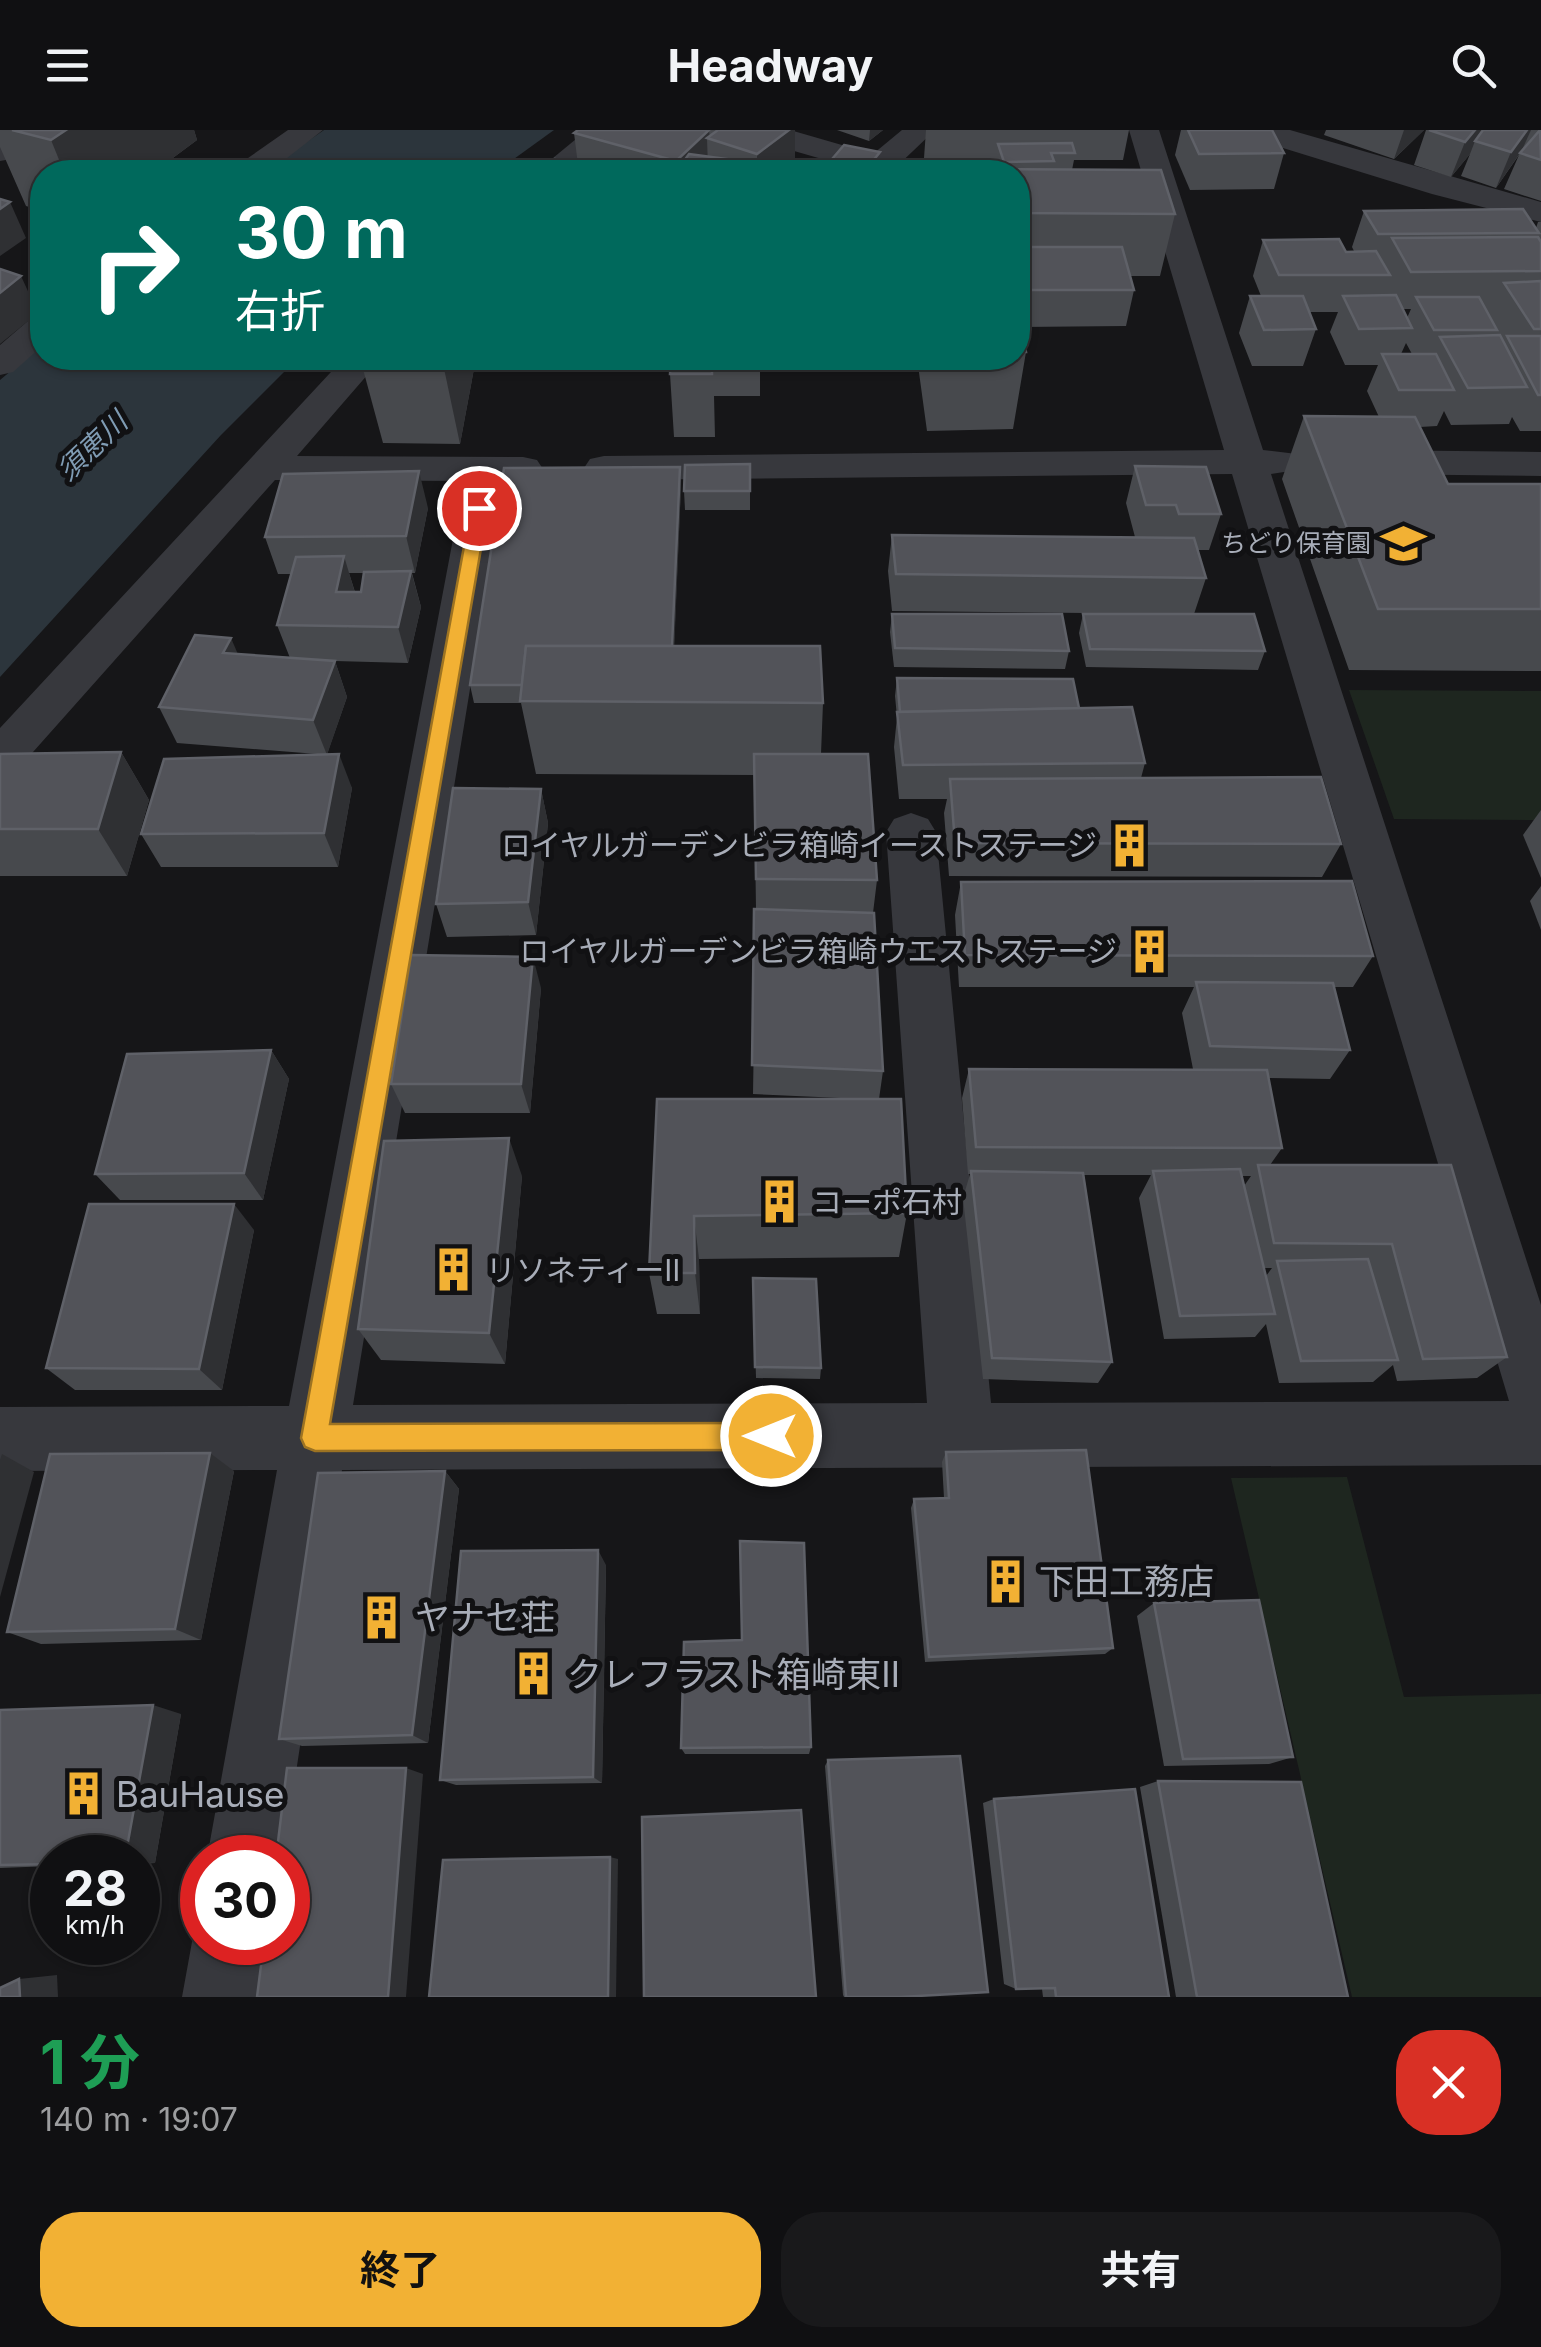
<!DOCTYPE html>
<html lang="ja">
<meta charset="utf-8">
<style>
:root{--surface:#101012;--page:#19191b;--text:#f1f3f6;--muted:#9c9d9f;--line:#303032;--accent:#f2b134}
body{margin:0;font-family:Inter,"Noto Sans JP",sans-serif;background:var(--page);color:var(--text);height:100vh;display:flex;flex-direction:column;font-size:38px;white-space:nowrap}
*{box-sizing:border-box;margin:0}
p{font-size:32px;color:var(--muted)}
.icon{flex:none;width:55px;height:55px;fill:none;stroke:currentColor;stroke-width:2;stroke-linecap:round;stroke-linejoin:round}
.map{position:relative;height:1867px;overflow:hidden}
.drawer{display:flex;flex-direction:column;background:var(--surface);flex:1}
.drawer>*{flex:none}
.hud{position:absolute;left:30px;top:30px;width:1000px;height:210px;border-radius:40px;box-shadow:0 2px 8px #0004,0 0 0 2px var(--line);background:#00695c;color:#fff;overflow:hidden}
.speed{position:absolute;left:30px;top:1705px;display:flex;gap:20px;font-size:50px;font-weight:700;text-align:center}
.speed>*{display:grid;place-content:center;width:130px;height:130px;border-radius:50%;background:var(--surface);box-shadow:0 2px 8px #0004,0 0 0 2px var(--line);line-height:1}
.speed small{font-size:25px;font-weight:400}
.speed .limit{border:15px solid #d22;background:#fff;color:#111}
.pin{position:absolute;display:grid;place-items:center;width:85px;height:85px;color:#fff;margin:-42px;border:5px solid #fff;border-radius:50%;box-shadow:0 2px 10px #0007}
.me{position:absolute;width:110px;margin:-55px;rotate:270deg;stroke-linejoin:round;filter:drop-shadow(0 0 8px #0008)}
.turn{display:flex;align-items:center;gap:35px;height:210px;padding:0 40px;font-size:45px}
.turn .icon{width:130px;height:130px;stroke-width:2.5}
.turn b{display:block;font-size:70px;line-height:85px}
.round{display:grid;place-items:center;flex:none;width:105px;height:105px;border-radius:40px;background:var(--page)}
.head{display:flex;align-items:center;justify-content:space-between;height:170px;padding:0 40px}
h1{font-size:60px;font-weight:700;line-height:75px;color:#1e9e55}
.action{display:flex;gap:20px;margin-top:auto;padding:20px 40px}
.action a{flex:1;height:115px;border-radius:40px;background:var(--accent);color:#111;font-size:40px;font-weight:700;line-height:115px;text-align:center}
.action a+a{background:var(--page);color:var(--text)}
header{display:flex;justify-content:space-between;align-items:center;height:130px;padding:0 40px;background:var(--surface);font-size:45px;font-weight:700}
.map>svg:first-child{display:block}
.green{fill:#1e261f}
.water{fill:#2c353c}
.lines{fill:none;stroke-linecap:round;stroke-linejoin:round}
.minor{fill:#37383d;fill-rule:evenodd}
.wall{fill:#47494d;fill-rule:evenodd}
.shaded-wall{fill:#2f3033}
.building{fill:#525359;stroke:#5f6168;stroke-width:2.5}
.route{fill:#f2b134;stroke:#9d7322;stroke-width:2.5}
.labels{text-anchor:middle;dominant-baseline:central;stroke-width:10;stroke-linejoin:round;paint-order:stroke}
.far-poi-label{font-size:25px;fill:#a8adb8;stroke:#111113;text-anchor:end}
.far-water-label{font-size:28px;font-style:italic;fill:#7f9bb3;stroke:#111113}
.poi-label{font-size:30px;fill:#a8adb8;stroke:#111113;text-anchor:end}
.near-poi-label{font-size:35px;fill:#a8adb8;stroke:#111113;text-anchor:start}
</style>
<header><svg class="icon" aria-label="menu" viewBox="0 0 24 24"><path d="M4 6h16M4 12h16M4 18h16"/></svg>Headway<svg class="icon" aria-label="search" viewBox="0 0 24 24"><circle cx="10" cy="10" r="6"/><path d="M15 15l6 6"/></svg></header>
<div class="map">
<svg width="1541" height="1867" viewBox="0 0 1541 1867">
<rect width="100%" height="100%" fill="#161618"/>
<g class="green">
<polygon points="1349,560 1541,561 1541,690 1394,689"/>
<polygon points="1347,1347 1404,1567 1541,1564 1541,1867 1352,1867 1231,1348"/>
</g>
<g class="water">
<polygon points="324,0 554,0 496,42 263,42"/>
<polygon points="42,215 42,228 298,228 221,305 0,547 0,250"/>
</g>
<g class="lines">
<g class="minor">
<polygon points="14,0 50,0 11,29 0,31 0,8"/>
<polygon points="288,0 323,0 269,42 233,42 238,35"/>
<polygon points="587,0 622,0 571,42 536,42"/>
<polygon points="742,0 790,0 873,24 902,0 935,0 891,42 867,42 746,7"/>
<polygon points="1129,0 1159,0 1263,320 1297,324 1303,332 1297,340 1271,344 1541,1175 1541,1335 342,1340 283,1728 207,1728 277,1340 0,1341 0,1277 289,1276 464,351 275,350 17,640 0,645 0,598 344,228 382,228 297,326 523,327 537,330 543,339 537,348 504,351 353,1275 927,1273 886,702 894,689 911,683 928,689 936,702 991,1273 1509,1271 1232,344 604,350 590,347 584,338 590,329 604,326 1224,320"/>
<polygon points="1243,0 1290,0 1541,72 1541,92 1432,64 1247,7"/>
<polygon points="42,187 42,216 13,242 0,245 0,215 29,190"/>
<polygon points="1364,320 1541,322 1541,346 1364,344 1350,340 1344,332 1350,324"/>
<polygon points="202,1787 202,1812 270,1812 262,1867 182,1867 192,1812"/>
</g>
</g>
<g class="wall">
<polygon points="0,0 194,0 197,10 154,42 42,42 42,81 26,76 0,17"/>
<polygon points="578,0 795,0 795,31 779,42 540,42 578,35 574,3"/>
<polygon points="837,0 883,0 869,11"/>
<polygon points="926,0 1129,0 1123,30 1074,30 1072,40 1175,84 1160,146 1130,146 1134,160 1126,196 1021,197 1026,222 1013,299 927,301 917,228 1018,228 1018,42 923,42"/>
<polygon points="1181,0 1272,0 1284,23 1274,59 1190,60 1175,25"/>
<polygon points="1326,0 1424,0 1394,29 1324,5"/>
<polygon points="1426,0 1541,0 1541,71 1504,59 1519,25 1496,58 1461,46 1470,24 1451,47 1414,35"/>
<path d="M1364,81L1536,98L1538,92H1541V301H1520L1512,287L1509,294L1451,295L1444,281L1437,296L1420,297L1448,354H1541V541L1349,540L1282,349L1304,286L1379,287L1367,261L1378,235H1345L1330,202L1338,182H1309L1316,199L1303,236H1252L1239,203L1250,166H1261L1253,146L1263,110L1346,122L1354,121L1352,117ZM1403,179H1411L1407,188ZM1406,213L1412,224H1401Z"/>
<polygon points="360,228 476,228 460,314 383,313"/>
<polygon points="671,228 760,228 760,266 714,266 715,307 674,307 670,244"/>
<polygon points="750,334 750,380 685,380 684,361"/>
<polygon points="1135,336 1221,384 1209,420 1198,420 1206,448 1194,484 1265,521 1258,540 1086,537 1079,503 1083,484 1177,484 892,481 888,441 892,405 1135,407 1126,373"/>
<polygon points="681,356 674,516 823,573 821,624 877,750 873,783 883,941 879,969 907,1083 899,1127 699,1129 700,1184 657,1184 649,1143 657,969 863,969 753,964 756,779 754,645 536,644 521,573 474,573 470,555"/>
<path d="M428,378L415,443H412L421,477L408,533L335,531L347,567L327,624L352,658L338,737H161L141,704L317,624L177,613L159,577L238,524L290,528L277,495L291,444H278L265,407ZM349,443H364L361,462H355Z"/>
<polygon points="892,484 1069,521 1065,539 894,537 890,502"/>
<polygon points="897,548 1079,578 1145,633 1141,648 1341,714 1322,747 949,746 944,683 947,669 899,669 894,617 897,587 895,566"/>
<polygon points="121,622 149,670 127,746 0,746 0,624"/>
<polygon points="541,659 548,693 536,805 447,807 436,774"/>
<polygon points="1541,680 1541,748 1523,705"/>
<path d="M961,752L1373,826L1353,857H1334L1350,920L1330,949L1268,948L1282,1018L1270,1035H1451L1507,1227L1477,1248L1397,1251L1393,1235L1373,1252L1279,1253L1266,1194L1255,1207L1164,1209L1139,1068L1151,1045H1084L1112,1232L1098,1253L983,1249L963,1068L970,1044H968L962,968L969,939H1193L1182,883L1194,857H959L955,785ZM1241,1046H1251L1244,1056ZM1264,1138H1272L1266,1146Z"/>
<polygon points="1541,756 1541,800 1530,771"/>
<polygon points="541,858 530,983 405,983 391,954"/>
<polygon points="271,920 289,949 263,1070 120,1070 95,1044"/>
<polygon points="522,1046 505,1234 381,1230 358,1199"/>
<polygon points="254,1100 222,1260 75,1260 46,1238"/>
<polygon points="753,1148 821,1238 820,1249 756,1248"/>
<polygon points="946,1322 1113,1518 1105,1524 925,1532 911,1378 914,1369 944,1368 942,1332"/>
<polygon points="234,1341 201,1510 41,1514 7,1502"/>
<polygon points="445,1341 459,1359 428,1613 302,1616 279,1609"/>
<polygon points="606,1435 602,1653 456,1655 440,1650"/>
<polygon points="1154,1473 1293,1627 1269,1634 1164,1636 1137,1486"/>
<polygon points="0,1580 181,1584 155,1733 138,1734 138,1728 52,1728 52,1736 0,1738"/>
<polygon points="811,1617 809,1624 685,1624 681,1618"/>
<polygon points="828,1630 900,1867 844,1867 843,1865 825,1636"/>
<polygon points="1158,1651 1348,1867 1176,1867 1140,1657"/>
<polygon points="994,1669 1169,1867 1043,1867 1042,1859 1016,1859 1004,1854 983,1673"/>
</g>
<g class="shaded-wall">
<polygon points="66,0 194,0 197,10 154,42 64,42 51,10"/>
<polygon points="709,0 710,9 707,8 708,38 676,42 676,31"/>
<polygon points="785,0 795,0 795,31 779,42 757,42 757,24"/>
<polygon points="870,0 883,0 869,11"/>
<polygon points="1404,0 1424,0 1394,29"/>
<polygon points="1475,0 1490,0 1475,11 1470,24 1451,47 1465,12"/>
<polygon points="1527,0 1531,0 1522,20 1496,58 1511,22"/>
<polygon points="10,72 26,108 0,126 0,79"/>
<polygon points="21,146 38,183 0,214 0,163"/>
<polygon points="443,228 476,228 460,314 442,229"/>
<polygon points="680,337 681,356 672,572 670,554"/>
<polygon points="419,341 428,378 415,443 406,406"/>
<polygon points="344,426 355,463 348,498 336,462"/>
<polygon points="411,441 421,477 408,533 398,497"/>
<polygon points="231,508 246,543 223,523"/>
<polygon points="335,531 347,567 327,625 313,590"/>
<polygon points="121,622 149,670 127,746 98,699"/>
<polygon points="339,624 352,658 338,737 324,703"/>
<polygon points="541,659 548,693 536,805 528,772"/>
<polygon points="533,827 541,858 530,983 521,954"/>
<polygon points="271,920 289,949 263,1070 244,1043"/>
<polygon points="509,1008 522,1046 505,1234 489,1203"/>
<polygon points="234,1074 254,1100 222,1260 199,1239"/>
<polygon points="694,1086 699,1129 700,1184 695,1143"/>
<polygon points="210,1323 234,1341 201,1510 175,1499"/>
<polygon points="2,1324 34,1342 0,1467 0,1330"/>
<polygon points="445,1341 459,1359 428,1613 412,1605"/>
<polygon points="598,1420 606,1435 602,1653 593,1647"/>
<polygon points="153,1575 181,1584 155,1733 138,1732 138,1728 125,1728"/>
<polygon points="406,1638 423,1644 406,1867 388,1867"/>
<polygon points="610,1727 618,1729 616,1867 608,1867"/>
<polygon points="57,1845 58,1867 20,1867 19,1849"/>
</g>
<g class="building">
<polygon points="12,0 66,0 51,10"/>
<polygon points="578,0 709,0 676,31 574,3"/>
<polygon points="718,0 789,0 757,24 707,8"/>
<polygon points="1188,0 1272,0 1284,23 1199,24"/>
<polygon points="1429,0 1475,0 1465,12"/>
<polygon points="1483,0 1527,0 1511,22 1475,11"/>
<polygon points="1540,0 1541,30 1520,23"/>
<polygon points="1072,13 1075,23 1051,23 1054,31 1004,32 998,14"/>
<polygon points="844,15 880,22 872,32 869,31 862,42 821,42"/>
<polygon points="689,24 771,35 767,42 676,42"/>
<polygon points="555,29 605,42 540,42"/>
<polygon points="869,31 919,41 862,42"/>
<polygon points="984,32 986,39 955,39 955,42 936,42 934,33"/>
<polygon points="632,38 645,42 627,42"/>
<polygon points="955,39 1161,40 1175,84 1018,83 1018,42 956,42"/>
<polygon points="0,69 10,72 0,79"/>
<polygon points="1523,79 1539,103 1378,104 1364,81"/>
<polygon points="1538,107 1541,112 1541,141 1411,142 1392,108"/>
<polygon points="1339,109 1346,122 1376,121 1390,145 1279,145 1263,110"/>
<polygon points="1018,117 1122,117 1134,160 1018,160"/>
<polygon points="0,139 21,146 0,163"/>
<polygon points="1541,151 1541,199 1534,199 1504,153"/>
<polygon points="1396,165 1412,198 1359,199 1343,166"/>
<polygon points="1250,166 1303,166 1316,199 1264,200"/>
<polygon points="1416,167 1479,167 1497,200 1434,200"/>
<polygon points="1018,177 1026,222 1018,222"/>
<polygon points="1500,205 1527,257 1468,258 1440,207"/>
<polygon points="1507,206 1541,206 1541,265 1538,265"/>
<polygon points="1382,224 1436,224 1454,260 1399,260"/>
<polygon points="671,228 712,228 712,244 670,244"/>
<polygon points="1304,286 1415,287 1448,354 1541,354 1541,479 1378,479"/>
<polygon points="750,334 750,361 684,361 685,335"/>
<polygon points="1135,336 1206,337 1221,384 1179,384 1176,375 1146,375"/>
<polygon points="680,337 672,516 526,516 522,555 470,555 504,338"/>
<polygon points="419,341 406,406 265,407 283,344"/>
<polygon points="892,405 1194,408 1206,448 896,444"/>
<polygon points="344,426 336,462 361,462 364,442 411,441 398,497 277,495 296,427"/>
<polygon points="892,484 1062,484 1069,521 895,518"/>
<polygon points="1083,484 1254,484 1265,521 1090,519"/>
<polygon points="195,505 231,508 223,523 335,531 313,590 159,577"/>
<polygon points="526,516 820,516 823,573 520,571"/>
<polygon points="897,548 1073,549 1079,578 900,582"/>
<polygon points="1132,577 1145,633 903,635 897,582"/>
<polygon points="121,622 98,699 0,699 0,624"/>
<polygon points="339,624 324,703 141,704 164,629"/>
<polygon points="754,624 868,624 877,750 756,749"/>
<polygon points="1321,647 1341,714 955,713 950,649"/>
<polygon points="453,658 541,659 528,772 436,774"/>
<polygon points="1352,751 1373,826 965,825 961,752"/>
<polygon points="754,779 874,783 883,941 752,935"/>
<polygon points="411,825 533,827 521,954 391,954"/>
<polygon points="1196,852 1333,853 1350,920 1210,916"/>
<polygon points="271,920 244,1043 95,1044 127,924"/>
<polygon points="969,939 1267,940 1282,1018 976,1017"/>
<polygon points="657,969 901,969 907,1083 694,1086 695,1143 649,1143"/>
<polygon points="509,1008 489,1203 358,1199 384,1011"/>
<polygon points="1258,1035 1451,1035 1507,1227 1423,1229 1392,1114 1274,1113"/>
<polygon points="1240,1039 1275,1184 1180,1186 1153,1041"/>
<polygon points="971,1041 1083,1043 1112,1232 992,1228"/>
<polygon points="89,1074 234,1074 199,1239 46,1238"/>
<polygon points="1368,1129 1398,1230 1301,1231 1277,1131"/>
<polygon points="753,1148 816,1149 821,1238 755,1237"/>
<polygon points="1086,1320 1113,1518 929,1527 914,1369 949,1368 946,1322"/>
<polygon points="210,1323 175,1499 7,1502 50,1324"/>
<polygon points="445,1341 412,1605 279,1609 318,1343"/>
<polygon points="740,1411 804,1413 811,1617 681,1618 684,1512 742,1510"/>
<polygon points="598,1420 593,1647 440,1650 461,1421"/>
<polygon points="1259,1470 1293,1627 1183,1629 1154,1473"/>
<polygon points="153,1575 125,1728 52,1728 52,1734 0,1735 0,1580"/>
<polygon points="960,1626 988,1862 900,1867 846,1867 828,1630"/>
<polygon points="287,1638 406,1638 388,1867 257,1867 264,1812 288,1812 288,1728 276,1728"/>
<polygon points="1158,1651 1301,1652 1348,1867 1197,1867"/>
<polygon points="1135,1659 1169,1867 1056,1867 1055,1858 1016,1859 994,1669"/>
<polygon points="801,1680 816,1867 644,1867 642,1687"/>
<polygon points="610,1727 608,1867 429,1867 443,1730"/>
<polygon points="19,1849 20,1867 0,1867 0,1858"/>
</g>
<polygon class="route" points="479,373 488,378 330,1294 771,1293 781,1297 785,1306 781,1316 771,1320 315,1321 305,1317 301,1308 471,378"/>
<defs>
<symbol id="school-bare" viewBox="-9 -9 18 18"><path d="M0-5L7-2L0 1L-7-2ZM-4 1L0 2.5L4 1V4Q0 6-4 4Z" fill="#f2b134" stroke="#111113" stroke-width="2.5" paint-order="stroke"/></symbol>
<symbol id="building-bare" viewBox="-9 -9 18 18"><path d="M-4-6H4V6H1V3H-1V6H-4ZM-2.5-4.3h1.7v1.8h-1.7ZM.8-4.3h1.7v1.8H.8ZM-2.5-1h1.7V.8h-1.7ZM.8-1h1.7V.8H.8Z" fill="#f2b134" stroke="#111113" stroke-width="2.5" paint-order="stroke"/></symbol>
</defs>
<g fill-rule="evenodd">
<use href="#school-bare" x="1372" y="382" width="63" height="63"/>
<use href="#building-bare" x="1098" y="684" width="63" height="63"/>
<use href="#building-bare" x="1118" y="790" width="63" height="63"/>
<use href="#building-bare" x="748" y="1040" width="63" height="63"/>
<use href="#building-bare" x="422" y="1108" width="63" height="63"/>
<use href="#building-bare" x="974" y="1420" width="63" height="63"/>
<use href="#building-bare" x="350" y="1456" width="63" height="63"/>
<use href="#building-bare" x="502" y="1512" width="63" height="63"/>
<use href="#building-bare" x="52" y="1632" width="63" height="63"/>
</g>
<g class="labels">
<g class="far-poi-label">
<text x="1371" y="413">ちどり保育園</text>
</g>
<g class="far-water-label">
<text transform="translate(92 316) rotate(-44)">須恵川</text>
</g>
<g class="poi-label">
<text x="1097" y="715">ロイヤルガーデンビラ箱崎イーストステージ</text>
<text x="1117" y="821">ロイヤルガーデンビラ箱崎ウエストステージ</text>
<text x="812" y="1072" text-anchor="start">コーポ石村</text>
<text x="486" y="1140" text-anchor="start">リソネティーⅡ</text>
</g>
<g class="near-poi-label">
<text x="1039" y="1451">下田工務店</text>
<text x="415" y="1487">ヤナセ荘</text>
<text x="567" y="1544">クレフラスト箱崎東Ⅱ</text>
<text x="116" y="1664">BauHause</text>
</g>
</g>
</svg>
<div class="speed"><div>28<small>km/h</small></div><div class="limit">30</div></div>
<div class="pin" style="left:479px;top:378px;background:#d93025"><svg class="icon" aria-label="arrive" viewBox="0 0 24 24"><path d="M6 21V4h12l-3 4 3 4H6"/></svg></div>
<svg class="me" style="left:771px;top:1306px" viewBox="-20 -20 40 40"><circle r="17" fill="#f2b134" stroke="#fff" stroke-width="3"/><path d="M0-11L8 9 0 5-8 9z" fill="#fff"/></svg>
<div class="hud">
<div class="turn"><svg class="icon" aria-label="right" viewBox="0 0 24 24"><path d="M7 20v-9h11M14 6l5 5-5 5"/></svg><div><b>30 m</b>右折</div></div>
</div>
</div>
<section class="drawer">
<div class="head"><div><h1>1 分</h1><p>140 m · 19:07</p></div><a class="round" style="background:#d93025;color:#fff"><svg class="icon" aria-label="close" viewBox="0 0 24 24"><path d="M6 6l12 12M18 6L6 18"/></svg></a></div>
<div class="action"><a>終了</a><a>共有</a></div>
</section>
